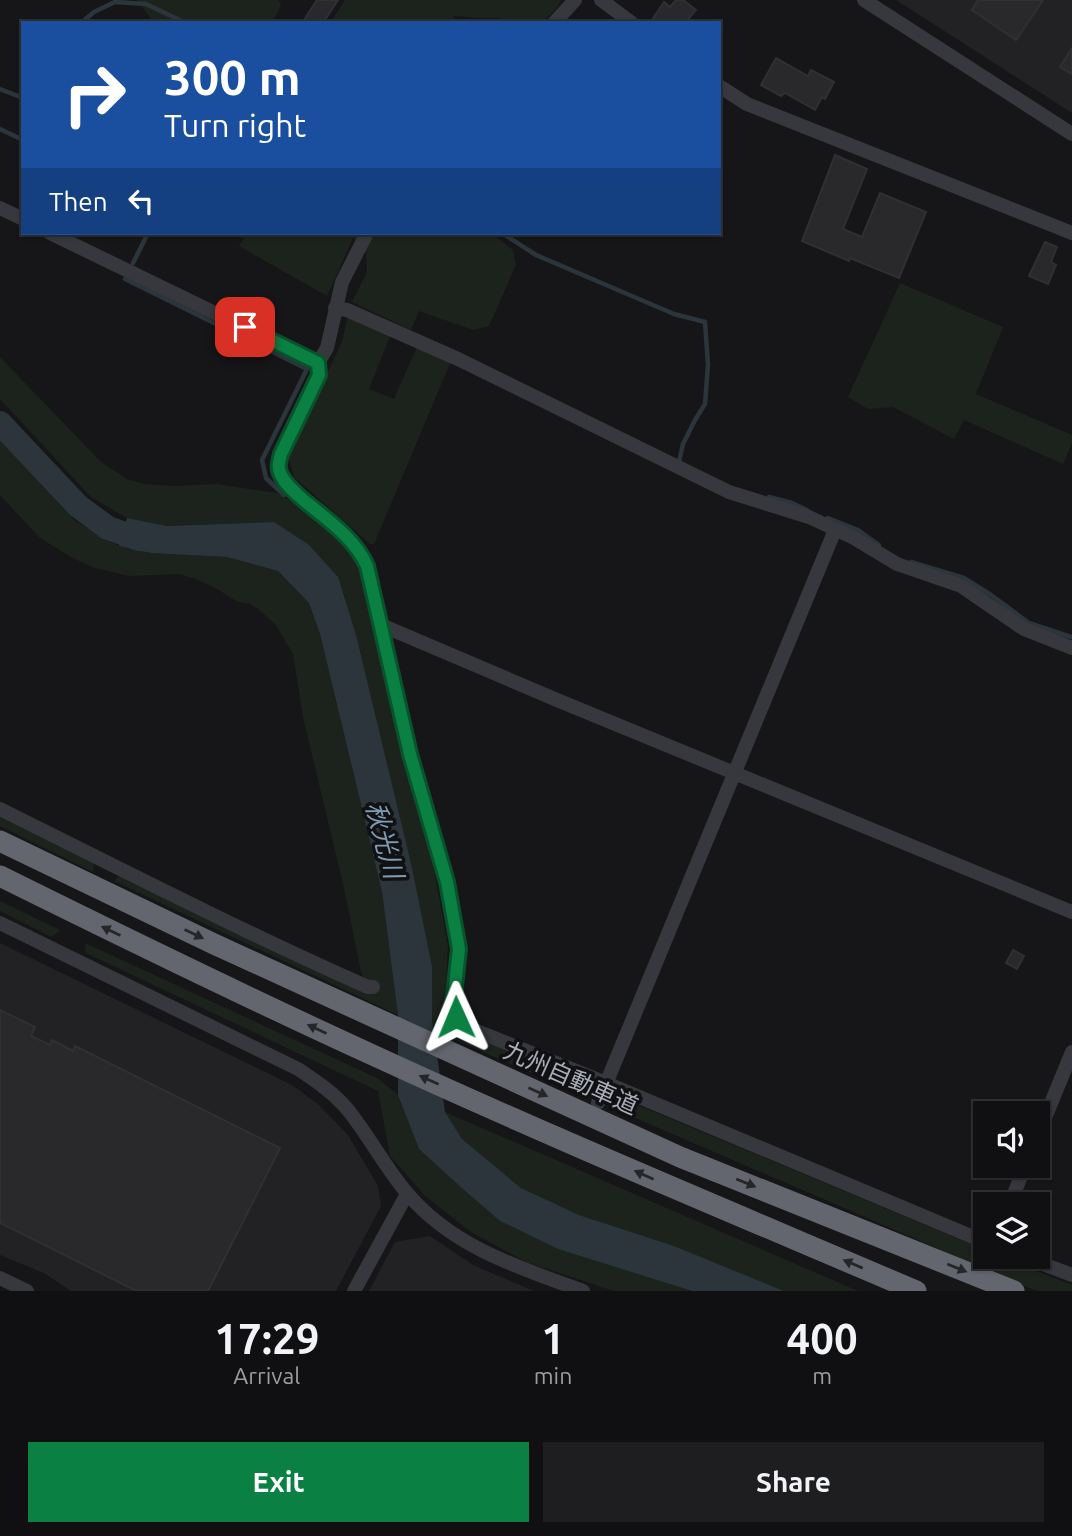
<!DOCTYPE html>
<meta charset="utf-8">
<style>
:root{--surface:#101012;--page:#1e1e20;--text:#f1f3f6;--muted:#9c9d9f;--line:#303032;--accent:#0b8043}
body{margin:0;font-family:Ubuntu,"Noto Sans JP",sans-serif;background:var(--page);color:var(--text);height:100vh;display:flex;flex-direction:column;font-size:26px;white-space:nowrap}
*{box-sizing:border-box;margin:0}
p{font-size:23px;color:var(--muted)}
.icon{flex:none;width:38px;height:38px;fill:none;stroke:currentColor;stroke-width:2;stroke-linecap:round;stroke-linejoin:round}
.map{position:relative;height:1291px;overflow:hidden}
.details{display:flex;flex-direction:column;background:var(--surface);flex:1}
.details>*{flex:none}
.top-card{position:absolute;left:21px;top:21px;width:700px;height:214px;border-radius:0px;box-shadow:0 2px 5px #0004,0 0 0 2px var(--line);background:#1a4fa0;color:#fff;overflow:hidden}
.controls{position:absolute;left:973px;top:1101px;display:grid;gap:14px}
.controls a{display:grid;place-items:center;width:77px;height:77px;border-radius:0px;background:var(--surface);box-shadow:0 2px 5px #0004,0 0 0 2px var(--line);font-size:35px}
.pin{position:absolute;display:grid;place-items:center;width:60px;height:60px;color:#fff;margin:-30px;border-radius:14px;box-shadow:0 4px 10px #0006}
.me{position:absolute;width:77px;margin:-38px;rotate:359deg;stroke-linejoin:round;filter:drop-shadow(0 0 5px #0008)}
.turn{display:flex;align-items:center;gap:24px;height:147px;padding:0 28px;font-size:32px}
.turn .icon{width:91px;height:91px;stroke-width:2.5}
.turn b{display:block;font-size:49px;line-height:60px}
.then{display:flex;align-items:center;height:66px;padding:0 28px;background:#0003;gap:14px;font-size:26px}
.eta{display:flex;justify-content:space-evenly;align-items:center;height:119px;text-align:center}
.eta b{font-size:42px;font-weight:600;line-height:49px}
.cta{display:flex;gap:14px;margin-top:auto;padding:14px 28px}
.cta a{flex:1;height:80px;border-radius:0px;background:var(--accent);color:#fff;font-size:28px;font-weight:600;line-height:80px;text-align:center}
.cta a+a{background:var(--page);color:var(--text)}
.map>svg:first-child{display:block}
.built{fill:#222225}
.green{fill:#1c231d}
.water{fill:#2c353c}
.lines{fill:none;stroke-linecap:round;stroke-linejoin:round}
.stream{stroke:#2c353c;stroke-width:4.5}
.river{stroke:#2c353c;stroke-width:24}
.building{fill:#29292c;stroke:#303034;stroke-width:2}
.minor{stroke:#37383d;stroke-width:14}
.highway{stroke:#63666e;stroke-width:21}
.oneway{fill:#26262a}
.route-casing{stroke:#07532c;stroke-width:18}
.route{stroke:#0b8043;stroke-width:12}
.labels{text-anchor:middle;dominant-baseline:central;stroke-width:7;stroke-linejoin:round;paint-order:stroke}
.street-label{font-size:24px;fill:#a8adb8;stroke:#111113}
.water-label{font-size:26px;font-style:italic;fill:#7f9bb3;stroke:#111113}
</style>
<div class="map">
<svg width="1072" height="1291" viewBox="0 0 1072 1291">
<rect width="100%" height="100%" fill="#161618"/>
<g class="built">
<polygon points="896,0 1072,0 1072,113"/>
<polygon points="0,943 292,1085 319,1105 348,1135 378,1186 381,1206 336,1291 71,1291 44,1273 0,1255"/>
<polygon points="430,1236 473,1265 534,1291 369,1291 395,1242"/>
</g>
<g class="green">
<polygon points="137,0 278,0 281,5 272,23 150,23 152,20"/>
<polygon points="345,0 561,0 556,9 541,23 504,23 501,18 477,18 454,16 455,23 330,23"/>
<polygon points="247,233 491,233 513,250 516,265 489,326 473,330 419,311 411,330 352,302 367,272 366,253 353,238 327,296 239,246"/>
<polygon points="900,283 1003,327 976,394 1072,435 1072,443 1063,464 964,420 954,439 893,407 868,409 848,397"/>
<polygon points="348,316 391,334 369,389 394,399 417,347 451,361 374,544 370,544 294,477 288,456 342,342"/>
<polygon points="0,357 101,462 127,479 144,484 175,486 216,484 277,493 309,511 357,558 401,746 434,870 448,946 444,1024 985,1250 985,1256 1001,1257 1072,1285 1072,1291 1038,1291 1027,1287 434,1031 356,635 274,522 167,526 127,518 91,497 0,399"/>
<polygon points="0,439 75,521 119,546 151,553 227,557 278,571 309,603 320,634 382,892 398,1015 114,881 121,874 373,995 361,972 344,888 303,717 293,654 275,624 258,609 250,604 238,602 217,589 196,579 179,574 129,576 92,567 71,557 40,538 0,495"/>
<polygon points="0,814 94,860 93,872 0,826"/>
<polygon points="0,901 60,930 52,937 0,911"/>
<polygon points="85,943 377,1078 398,1095 419,1149 500,1221 558,1249 692,1291 614,1291 526,1262 471,1232 425,1196 390,1156 378,1091 86,953"/>
<polygon points="445,1112 858,1291 784,1291 674,1246 579,1215 521,1188 462,1139"/>
</g>
<polygon class="water" points="127,518 167,526 274,522 309,545 338,577 356,635 412,868 432,967 432,1020 445,1112 462,1139 521,1188 579,1215 674,1246 784,1291 692,1291 558,1249 500,1221 463,1189 419,1149 398,1095 398,1015 382,892 320,634 309,603 278,571 227,557 151,553 119,546"/>
<g class="lines">
<g class="stream">
<polyline points="81,23 94,12 115,2 146,4 186,23"/>
<polyline points="0,89 23,98"/>
<polyline points="0,129 23,140"/>
<polyline points="502,233 536,255 674,314 705,322 708,365 705,404 695,420 683,444 679,462 680,462"/>
<polyline points="133,263 148,233"/>
<polyline points="125,279 307,369 262,460 266,478 284,495"/>
<polyline points="769,497 792,503 807,510"/>
<polyline points="828,518 858,530 879,545"/>
<polyline points="911,562 964,578 991,595 1029,623 1071,637"/>
</g>
<polyline class="river" points="0,423 78,506 108,528 139,539 154,540"/>
</g>
<g class="building">
<polygon points="317,0 338,0 323,23 302,23"/>
<polygon points="676,0 683,0 696,10 685,23 650,23 664,2 670,7"/>
<polygon points="978,0 1043,0 1016,40 972,10"/>
<polygon points="1072,48 1072,74 1060,67"/>
<polygon points="776,58 808,76 811,70 834,82 825,99 822,97 815,110 785,93 781,96 761,85"/>
<polygon points="835,155 867,169 843,229 862,237 880,193 926,212 899,278 850,258 849,261 802,241"/>
<polygon points="1045,242 1057,247 1051,262 1056,265 1048,284 1029,276"/>
<polygon points="1013,950 1024,956 1017,969 1006,963"/>
<polygon points="0,1010 35,1027 31,1036 50,1045 52,1040 73,1051 75,1046 280,1148 208,1291 137,1291 0,1223"/>
</g>
<g class="lines">
<g class="minor">
<polyline points="601,0 632,23"/>
<polyline points="864,0 1072,134"/>
<polyline points="554,23 575,0"/>
<polyline points="719,86 747,104 1072,233"/>
<polyline points="0,208 23,219"/>
<polyline points="50,233 318,363"/>
<path d="M367,233L342,282L327,348L318,363L319,375L281,454C279,462 277,468 281,475C285,485 295,493 303,499C326,519 355,537 367,566L410,754L447,882L459,949L453,1005L456,1017L462,1025L606,1083L985,1242"/>
<polyline points="335,308 347,310 458,359 729,492 809,517 854,538 897,564 961,586 1024,629 1072,648"/>
<polyline points="381,625 557,700 1072,912"/>
<path d="M0,809C122,870 244,932 368,987H373"/>
<path d="M0,923L298,1069C316,1081 334,1093 348,1110C369,1136 385,1167 407,1193C452,1247 520,1268 583,1291"/>
<polyline points="598,1103 835,530"/>
<polyline points="1038,1135 1072,1052"/>
<polyline points="1010,1204 1025,1166"/>
<polyline points="1022,1256 1072,1275"/>
<polyline points="0,1278 27,1291"/>
<polyline points="354,1291 407,1194"/>
</g>
<g class="highway">
<polyline points="0,841 214,944 680,1157 1014,1291"/>
<path d="M0,876C125,938 250,999 377,1057C555,1139 736,1214 916,1291"/>
</g>
</g>
<defs><path id="oneway-solid" d="M-6-.8H1V-3.2L6.5 0L1 3.2V.8H-6Z" transform="scale(1.75)"/></defs>
<g class="oneway">
<use href="#oneway-solid" transform="translate(111 931) rotate(-154)"/>
<use href="#oneway-solid" transform="translate(194 934) rotate(26)"/>
<use href="#oneway-solid" transform="translate(317 1029) rotate(-155)"/>
<use href="#oneway-solid" transform="translate(429 1080) rotate(-156)"/>
<use href="#oneway-solid" transform="translate(538 1092) rotate(24)"/>
<use href="#oneway-solid" transform="translate(644 1175) rotate(-156)"/>
<use href="#oneway-solid" transform="translate(746 1183) rotate(22)"/>
<use href="#oneway-solid" transform="translate(853 1264) rotate(-157)"/>
<use href="#oneway-solid" transform="translate(957 1268) rotate(22)"/>
</g>
<g class="lines">
<defs>
<path id="route" d="M245,327L318,363L319,375L281,454C279,462 277,468 281,475C286,486 298,495 307,503C329,521 355,539 367,566L410,754L447,882L459,949L453,1005L456,1017"/>
</defs>
<use href="#route" class="route-casing"/>
<use href="#route" class="route"/>
</g>
<g class="labels">
<g class="street-label">
<text transform="translate(571 1078) rotate(24)">九州自動車道</text>
</g>
<g class="water-label">
<text transform="translate(385 840) rotate(75)">秋光川</text>
</g>
</g>
</svg>
<div class="controls">
<a><svg class="icon" aria-label="sound" viewBox="0 0 24 24"><path d="M4 9h4l5-4v14l-5-4H4zM17 9q2 3 0 6"/></svg></a>
<a><svg class="icon" aria-label="layers" viewBox="0 0 24 24"><path d="M12 4l9 5-9 5-9-5zM3 14l9 5 9-5"/></svg></a>
</div>
<div class="pin" style="left:245px;top:327px;background:#d93025"><svg class="icon" aria-label="arrive" viewBox="0 0 24 24"><path d="M6 21V4h12l-3 4 3 4H6"/></svg></div>
<svg class="me" style="left:456px;top:1017px" viewBox="-20 -20 40 40"><path d="M0-17L14 15 0 8-14 15z" fill="#0b8043" stroke="#fff" stroke-width="4"/></svg>
<div class="top-card">
<div class="turn"><svg class="icon" aria-label="right" viewBox="0 0 24 24"><path d="M7 20v-9h11M14 6l5 5-5 5"/></svg><div><b>300 m</b>Turn right</div></div>
<div class="then">Then<svg class="icon" aria-label="left" viewBox="0 0 24 24"><path d="M17 20v-9H6M10 6l-5 5 5 5"/></svg></div>
</div>
</div>
<section class="details">
<div class="eta">
<div><b>17:29</b><p>Arrival</p></div>
<div><b>1</b><p>min</p></div>
<div><b>400</b><p>m</p></div>
</div>
<div class="cta"><a>Exit</a><a>Share</a></div>
</section>
